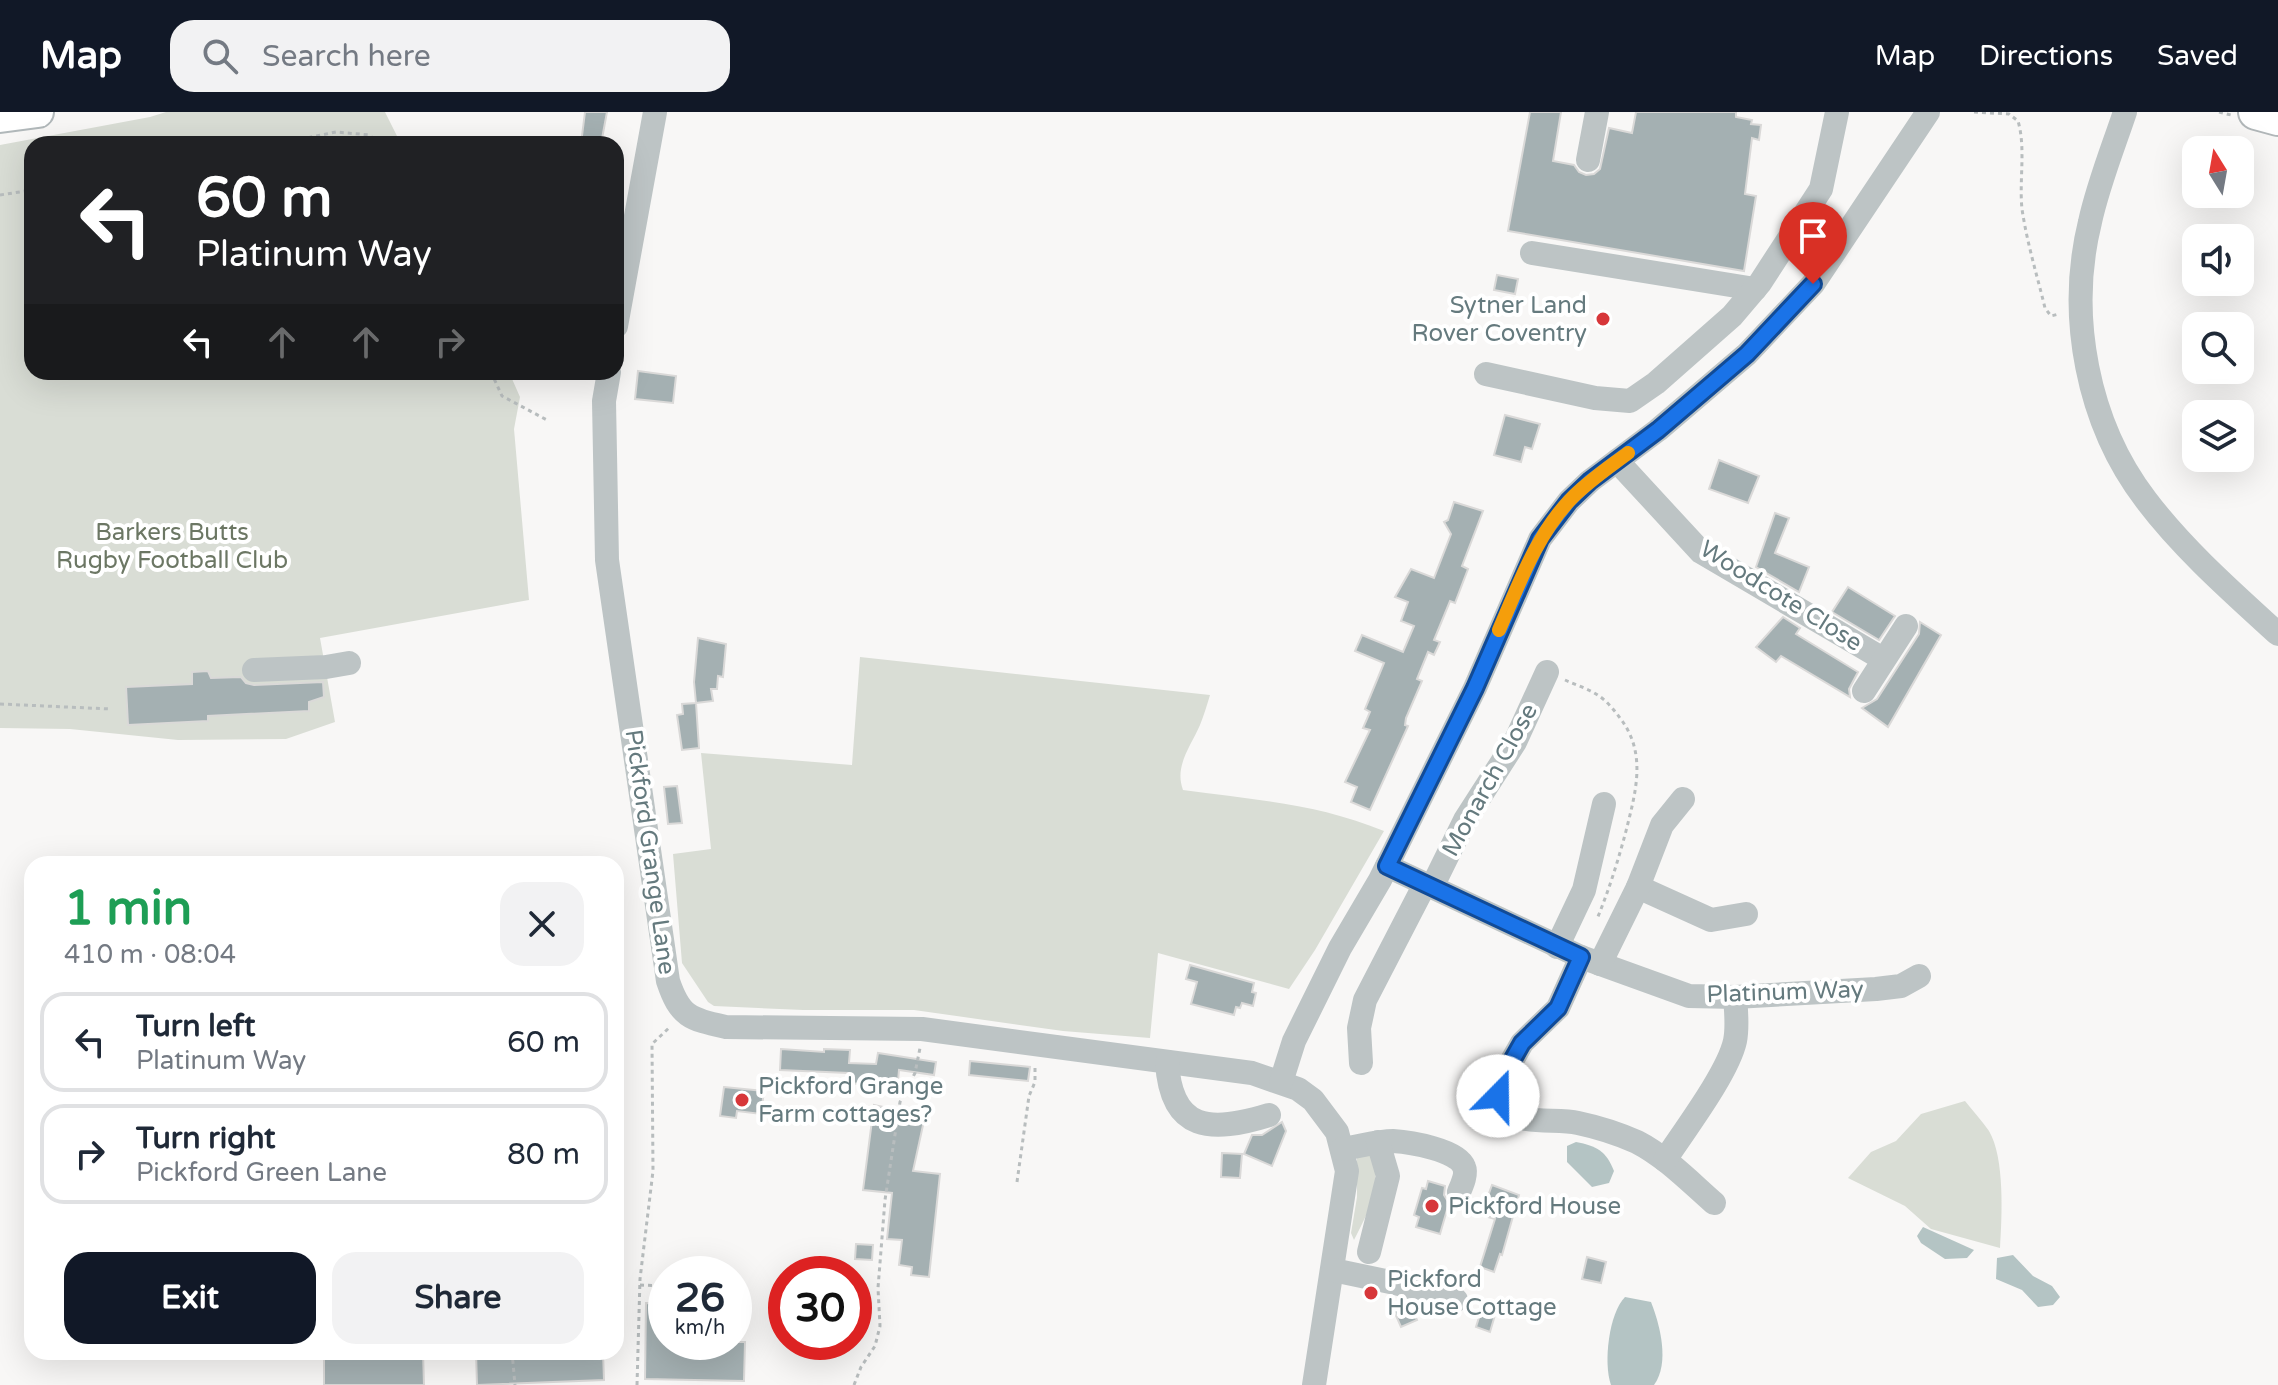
<!DOCTYPE html>
<meta charset="utf-8">
<style>
:root{--surface:#fff;--page:#f2f2f3;--text:#1f2937;--muted:#747a83;--line:#e0e1e3;--accent:#111827}
body{margin:0;font-family:"Varela Round",sans-serif;background:var(--page);color:var(--text);height:100vh;display:flex;flex-direction:column;font-size:30px;white-space:nowrap}
*{box-sizing:border-box;margin:0}
p{font-size:26px;color:var(--muted)}
.icon{flex:none;width:44px;height:44px;fill:none;stroke:currentColor;stroke-width:2;stroke-linecap:round;stroke-linejoin:round}
.map{position:relative;flex:1;overflow:hidden}
.details{position:absolute;left:24px;top:744px;width:600px;height:504px;display:flex;flex-direction:column;background:var(--surface);border-radius:24px;box-shadow:0 8px 32px #0002}
.details>*{flex:none}
.guide{position:absolute;left:24px;top:24px;width:600px;height:244px;border-radius:24px;box-shadow:0 8px 32px #0002;background:#202124;color:#fff;overflow:hidden}
.needle{width:52px;rotate:349deg}
.controls{position:absolute;left:2182px;top:24px;display:grid;gap:16px}
.controls a{display:grid;place-items:center;width:72px;height:72px;border-radius:16px;background:var(--surface);box-shadow:0 8px 32px #0002;font-size:40px}
.speed{position:absolute;left:648px;top:1144px;display:flex;gap:16px;font-size:40px;font-weight:700;text-align:center}
.speed>*{display:grid;place-content:center;width:104px;height:104px;border-radius:50%;background:var(--surface);box-shadow:0 8px 32px #0002;line-height:1}
.speed small{font-size:20px;font-weight:400}
.speed .limit{border:12px solid #d22;background:#fff;color:#111}
.pin{position:absolute;display:grid;place-items:center;width:68px;height:68px;color:#fff;margin:-82px -34px;border-radius:50% 50% 50% 0;rotate:-45deg;box-shadow:0 0 8px #0007}
.pin .icon{rotate:45deg}
.me{position:absolute;width:88px;margin:-44px;rotate:22deg;stroke-linejoin:round;filter:drop-shadow(0 0 6px #0008)}
.turn{display:flex;align-items:center;gap:28px;height:168px;padding:0 40px;font-size:36px}
.turn .icon{width:104px;height:104px;stroke-width:2.5}
.turn b{display:block;font-size:56px;line-height:68px}
.lanes{display:flex;align-items:center;height:76px;padding:0 40px;background:#0003;justify-content:center;gap:40px;direction:ltr}
.lanes .off{opacity:.35}
.round{display:grid;place-items:center;flex:none;width:84px;height:84px;border-radius:24px;background:var(--page)}
.head{display:flex;align-items:center;justify-content:space-between;height:136px;padding:0 40px}
h1{font-size:48px;font-weight:800;line-height:60px;color:#1e9e55}
.action{display:flex;gap:16px;margin-top:auto;padding:16px 40px}
.action a{flex:1;height:92px;border-radius:24px;background:var(--accent);color:#fff;font-size:32px;font-weight:800;line-height:92px;text-align:center}
.action a+a{background:var(--page);color:var(--text)}
ul{padding:0;list-style:none}
li{display:flex;align-items:center;gap:24px;height:100px;margin:0 16px 12px;padding:0 24px;border:4px solid var(--line);border-radius:24px}
li div{flex:1}
li b{display:block;font-size:30px}
li em{font-style:normal}
header{display:flex;align-items:center;gap:48px;box-sizing:border-box;height:112px;padding:0 40px;background:var(--accent);color:#fff}
header strong{font-size:38px}
nav{display:flex;gap:44px;margin-inline-start:auto;font-size:28px}
.search{width:560px;height:72px;background:var(--page);display:flex;align-items:center;gap:20px;box-sizing:border-box;padding:0 28px;border-radius:24px;color:var(--muted);font-size:30px}
.map>svg:first-child{display:block}
.green{fill:#d9ddd5}
.water{fill:#b4c4c4}
.building{fill:#a4b0b2;stroke:#dad9d8;stroke-width:2}
.lines{fill:none;stroke-linecap:round;stroke-linejoin:round}
.major-casing{stroke:#b1b8ba;stroke-width:34}
.highway-casing{stroke:#b1b7b9;stroke-width:38}
.path{stroke:#b8bdbe;stroke-width:3;stroke-dasharray:4 4;stroke-linecap:butt}
.minor{stroke:#bdc4c5;stroke-width:24}
.major{stroke:#fff;stroke-width:30}
.highway{stroke:#fff;stroke-width:34}
.route-casing{stroke:#114b97;stroke-width:20}
.route{stroke:#1a73e8;stroke-width:14}
.slow{stroke:#f59e0b;stroke-width:14}
.poi-dot{fill:#d7373a;stroke:#fff;stroke-width:3}
.labels{text-anchor:middle;dominant-baseline:central;stroke-width:8;stroke-linejoin:round;paint-order:stroke}
.poi-label{font-size:24px;fill:#657a7e;stroke:#fff;text-anchor:start}
.park-label{font-size:24px;fill:#6c7764;stroke:#fff}
.street-label{font-size:24px;fill:#657a7e;stroke:#fff}
</style>
<header>
<strong>Map</strong>
<div class="search"><svg class="icon" aria-label="search" viewBox="0 0 24 24"><circle cx="10" cy="10" r="6"/><path d="M15 15l6 6"/></svg>Search here</div>
<nav><a>Map</a><a>Directions</a><a>Saved</a></nav>
</header>
<div class="map">
<svg width="2278" height="1273" viewBox="0 0 2278 1273">
<rect width="100%" height="100%" fill="#f8f7f6"/>
<g class="green">
<polygon points="166,0 385,0 401,32 32,32 32,260 509,260 520,285 514,317 529,488 320,526 335,610 286,627 178,628 70,617 0,616 0,33 150,5"/>
<path d="M860,545L1210,583C1207,593 1204,603 1200,613C1191,634 1174,654 1183,678C1254,688 1316,691 1384,719L1315,838L1289,877L1158,841L1150,926L1063,919L914,898H803L714,894L708,890L682,851L673,742L711,737L701,641L852,653Z"/>
<path d="M1965,989C1973,999 1982,1009 1989,1019C2005,1046 2002,1105 2000,1136L1931,1117L1905,1094L1848,1066L1871,1040L1896,1029L1921,1002Z"/>
<path d="M1373,1037C1380,1077 1372,1093 1354,1128L1351,1121L1357,1085V1039Z"/>
</g>
<g class="water">
<path d="M1576,1030C1597,1034 1606,1039 1614,1059L1609,1071L1592,1075L1567,1050V1034Z"/>
<polygon points="1923,1115 1974,1138 1967,1146 1945,1147 1921,1131 1917,1124"/>
<polygon points="2013,1143 2033,1164 2052,1174 2060,1185 2053,1193 2038,1195 2022,1178 1996,1167 1997,1146"/>
<path d="M1625,1185L1651,1190C1660,1213 1670,1251 1654,1273H1611C1603,1251 1609,1201 1625,1185Z"/>
</g>
<g class="building">
<polygon points="585,0 607,0 601,32 581,32"/>
<polygon points="1530,0 1561,0 1553,49 1574,53 1579,60 1586,63 1594,62 1600,57 1609,16 1632,21 1636,0 1736,0 1736,5 1752,8 1751,12 1761,13 1759,28 1752,26 1745,82 1756,84 1744,159 1508,119"/>
<polygon points="1497,163 1518,167 1515,182 1494,178"/>
<polygon points="638,259 676,264 673,291 635,287"/>
<polygon points="1505,303 1540,312 1532,337 1525,335 1521,350 1494,343"/>
<polygon points="1719,348 1759,364 1748,391 1709,377"/>
<polygon points="1454,390 1483,399 1462,454 1468,457 1455,491 1450,489 1434,528 1440,530 1434,543 1428,540 1417,567 1422,569 1406,606 1405,613 1408,614 1370,698 1351,690 1357,675 1345,670 1370,618 1363,616 1370,600 1365,597 1384,551 1355,539 1362,523 1403,540 1414,514 1401,509 1408,490 1395,485 1411,457 1434,466 1451,422 1444,410 1448,408"/>
<polygon points="1775,401 1789,406 1775,441 1809,455 1799,480 1756,455"/>
<polygon points="1848,475 1895,504 1879,528 1832,500"/>
<polygon points="1783,505 1800,516 1796,522 1858,560 1849,577 1850,585 1781,544 1776,550 1756,535"/>
<polygon points="1920,510 1941,523 1888,615 1862,596 1877,587 1919,522"/>
<polygon points="698,526 726,532 723,565 718,564 717,577 711,577 713,589 696,591 699,636 682,638 677,603 683,602 682,592 696,591 694,570"/>
<polygon points="208,559 211,566 241,565 246,571 254,573 323,570 324,585 309,590 309,599 208,604 208,609 128,613 126,575 192,572 192,560"/>
<polygon points="677,674 682,711 668,712 664,675"/>
<polygon points="1190,853 1254,871 1252,880 1256,881 1253,894 1242,891 1240,896 1236,895 1234,903 1191,892 1197,870 1186,867"/>
<polygon points="781,937 824,940 824,937 850,938 849,951 876,952 878,941 936,950 934,963 899,958 898,969 890,968 889,974 847,971 848,961 780,958"/>
<polygon points="970,949 1030,955 1028,969 969,963"/>
<polygon points="724,975 764,979 761,1002 737,999 736,1006 720,1004"/>
<polygon points="874,993 925,1004 913,1059 940,1062 929,1165 911,1163 912,1155 899,1153 902,1128 887,1127 892,1081 863,1078"/>
<polygon points="1282,1010 1286,1019 1272,1054 1244,1042 1252,1023 1262,1023"/>
<polygon points="1222,1041 1242,1042 1240,1066 1221,1065"/>
<polygon points="1428,1069 1445,1074 1444,1083 1449,1091 1440,1122 1416,1115 1419,1105 1414,1103 1422,1076 1426,1077"/>
<polygon points="1492,1073 1519,1083 1502,1143 1500,1142 1494,1160 1480,1155 1495,1107 1481,1103"/>
<polygon points="856,1132 873,1133 872,1148 855,1147"/>
<polygon points="1587,1145 1606,1150 1601,1171 1582,1167"/>
<polygon points="646,1191 666,1192 666,1230 745,1230 744,1269 645,1267"/>
<polygon points="1410,1192 1417,1208 1401,1215 1394,1199"/>
<polygon points="1481,1199 1495,1203 1490,1220 1476,1215"/>
<polygon points="324,1240 423,1240 424,1273 324,1273"/>
<polygon points="476,1240 603,1240 604,1268 477,1273"/>
</g>
<g class="lines">
<defs>
<polyline id="major" points="0,5 38,0"/>
<polyline id="highway" points="2256,0 2278,6"/>
</defs>
<use href="#major" class="major-casing"/>
<use href="#highway" class="highway-casing"/>
<g class="path">
<path d="M1974,0L2009,2L2018,9C2026,36 2019,69 2022,97C2027,131 2037,163 2045,196L2051,204L2059,202"/>
<polyline points="2219,0 2231,3"/>
<polyline points="277,32 336,20 370,23 377,32"/>
<polyline points="0,83 32,78"/>
<polyline points="491,260 502,284 547,308"/>
<path d="M1565,568C1576,573 1589,577 1599,584C1607,589 1614,598 1620,606C1647,641 1636,679 1626,719C1618,749 1609,778 1597,807"/>
<polyline points="0,592 111,597"/>
<polyline points="1017,1070 1029,984 1035,970 1035,952"/>
<polyline points="640,1173 666,1174"/>
<polyline points="512,1240 515,1273"/>
<polyline points="637,1273 640,1167 653,1059 652,932 671,914"/>
<polyline points="854,1273 861,1255 875,1234 880,1214 878,1176 885,1088 900,990 915,961 920,936"/>
</g>
<g class="minor">
<path d="M2125,0C2113,36 2098,73 2090,110C2067,203 2087,311 2146,388C2183,437 2232,480 2278,522"/>
<polyline points="1588,48 1597,0"/>
<polyline points="1532,141 1755,177"/>
<polyline points="616,214 655,0"/>
<path d="M609,260L604,289L607,448L668,869C680,905 690,907 726,915L922,917L1252,961L1298,977L1313,988L1337,1020L1347,1059L1314,1273"/>
<polyline points="1486,262 1595,286 1630,289 1656,271 1732,204 1760,171 1821,77 1837,0"/>
<polyline points="1617,349 1701,440 1883,547"/>
<polyline points="254,558 326,555 349,551"/>
<polyline points="1864,579 1906,514"/>
<polyline points="1387,754 1581,845 1689,884 1735,885 1876,877 1901,874 1919,864"/>
<polyline points="1432,775 1465,708 1515,630 1547,560"/>
<polyline points="1638,775 1711,808 1746,802"/>
<polyline points="1557,835 1584,778 1604,692"/>
<path d="M1581,845L1558,896L1522,931L1505,961L1499,979L1501,995C1519,1014 1554,1006 1578,1011C1597,1015 1619,1022 1637,1030C1666,1045 1690,1070 1714,1091"/>
<polyline points="1600,852 1638,775 1662,713 1683,687"/>
<path d="M1167,950C1171,1020 1211,1021 1269,1003"/>
<polyline points="1361,951 1359,916 1365,888 1425,772"/>
<polyline points="1281,970 1294,929 1340,836 1380,768 1475,576 1540,427 1569,389 1590,369 1658,318 1747,242 1813,172 1928,0"/>
<path d="M1342,1037C1359,1035 1376,1029 1393,1029C1410,1030 1458,1038 1464,1055C1467,1062 1462,1073 1459,1080"/>
<path d="M1665,1048C1684,1019 1728,961 1735,929C1738,914 1736,899 1735,885"/>
<polyline points="1369,1140 1388,1064 1378,1030"/>
<polyline points="1333,1158 1395,1171 1456,1188"/>
</g>
<use href="#major" class="major"/>
<use href="#highway" class="highway"/>
</g>
<g class="lines">
<defs>
<polyline id="route" points="1498,984 1505,961 1522,931 1558,896 1581,845 1387,754 1475,576 1540,427 1569,389 1590,369 1658,318 1747,242 1813,172"/>
</defs>
<use href="#route" class="route-casing"/>
<use href="#route" class="route"/>
<path class="slow" d="M1499,518C1519,472 1536,424 1570,388C1587,370 1608,356 1628,341"/>
</g>
<g class="poi-dot">
<circle cx="1603" cy="207" r="8"/>
<circle cx="742" cy="988" r="8"/>
<circle cx="1432" cy="1094" r="8"/>
<circle cx="1371" cy="1181" r="8"/>
</g>
<g class="labels">
<g class="poi-label">
<text x="1587" y="193" text-anchor="end">Sytner Land<tspan x="1587" dy="28">Rover Coventry</tspan></text>
<text x="758" y="974">Pickford Grange<tspan x="758" dy="28">Farm cottages?</tspan></text>
<text x="1448" y="1094">Pickford House</text>
<text x="1387" y="1167">Pickford<tspan x="1387" dy="28">House Cottage</tspan></text>
</g>
<g class="park-label">
<text x="172" y="420">Barkers Butts<tspan x="172" dy="28">Rugby Football Club</tspan></text>
</g>
<g class="street-label">
<text transform="translate(1781 484) rotate(32)">Woodcote Close</text>
<text transform="translate(1490 668) rotate(-61)">Monarch Close</text>
<text transform="translate(650 740) rotate(82)">Pickford Grange Lane</text>
<text transform="translate(1785 880) rotate(-2)">Platinum Way</text>
</g>
</g>
</svg>
<div class="controls">
<a><svg class="needle" viewBox="-14 -14 28 28"><path d="M0-13l5 13h-10z" fill="#e53935"/><path d="M0 13l5-13h-10z" fill="#747a83"/></svg></a>
<a><svg class="icon" aria-label="sound" viewBox="0 0 24 24"><path d="M4 9h4l5-4v14l-5-4H4zM17 9q2 3 0 6"/></svg></a>
<a><svg class="icon" aria-label="search" viewBox="0 0 24 24"><circle cx="10" cy="10" r="6"/><path d="M15 15l6 6"/></svg></a>
<a><svg class="icon" aria-label="layers" viewBox="0 0 24 24"><path d="M12 4l9 5-9 5-9-5zM3 14l9 5 9-5"/></svg></a>
</div>
<div class="speed"><div>26<small>km/h</small></div><div class="limit">30</div></div>
<div class="pin" style="left:1813px;top:172px;background:#d93025"><svg class="icon" aria-label="arrive" viewBox="0 0 24 24"><path d="M6 21V4h12l-3 4 3 4H6"/></svg></div>
<svg class="me" style="left:1498px;top:984px" viewBox="-20 -20 40 40"><circle r="19" fill="#fff"/><path d="M0-13L10 11 0 6-10 11z" fill="#1a73e8"/></svg>
<div class="guide">
<div class="turn"><svg class="icon" aria-label="left" viewBox="0 0 24 24"><path d="M17 20v-9H6M10 6l-5 5 5 5"/></svg><div><b>60 m</b>Platinum Way</div></div>
<div class="lanes"><svg class="icon" aria-label="left" viewBox="0 0 24 24"><path d="M17 20v-9H6M10 6l-5 5 5 5"/></svg><svg class="icon off" aria-label="ahead" viewBox="0 0 24 24"><path d="M12 20V5M6 11l6-6 6 6"/></svg><svg class="icon off" aria-label="ahead" viewBox="0 0 24 24"><path d="M12 20V5M6 11l6-6 6 6"/></svg><svg class="icon off" aria-label="right" viewBox="0 0 24 24"><path d="M7 20v-9h11M14 6l5 5-5 5"/></svg></div>
</div>
<section class="details">
<div class="head"><div><h1>1 min</h1><p>410 m · 08:04</p></div><a class="round"><svg class="icon" aria-label="close" viewBox="0 0 24 24"><path d="M6 6l12 12M18 6L6 18"/></svg></a></div>
<ul>
<li><svg class="icon" aria-label="left" viewBox="0 0 24 24"><path d="M17 20v-9H6M10 6l-5 5 5 5"/></svg><div><b>Turn left</b><p>Platinum Way</p></div><em>60 m</em></li>
<li><svg class="icon" aria-label="right" viewBox="0 0 24 24"><path d="M7 20v-9h11M14 6l5 5-5 5"/></svg><div><b>Turn right</b><p>Pickford Green Lane</p></div><em>80 m</em></li>
</ul>
<div class="action"><a>Exit</a><a>Share</a></div>
</section>
</div>
